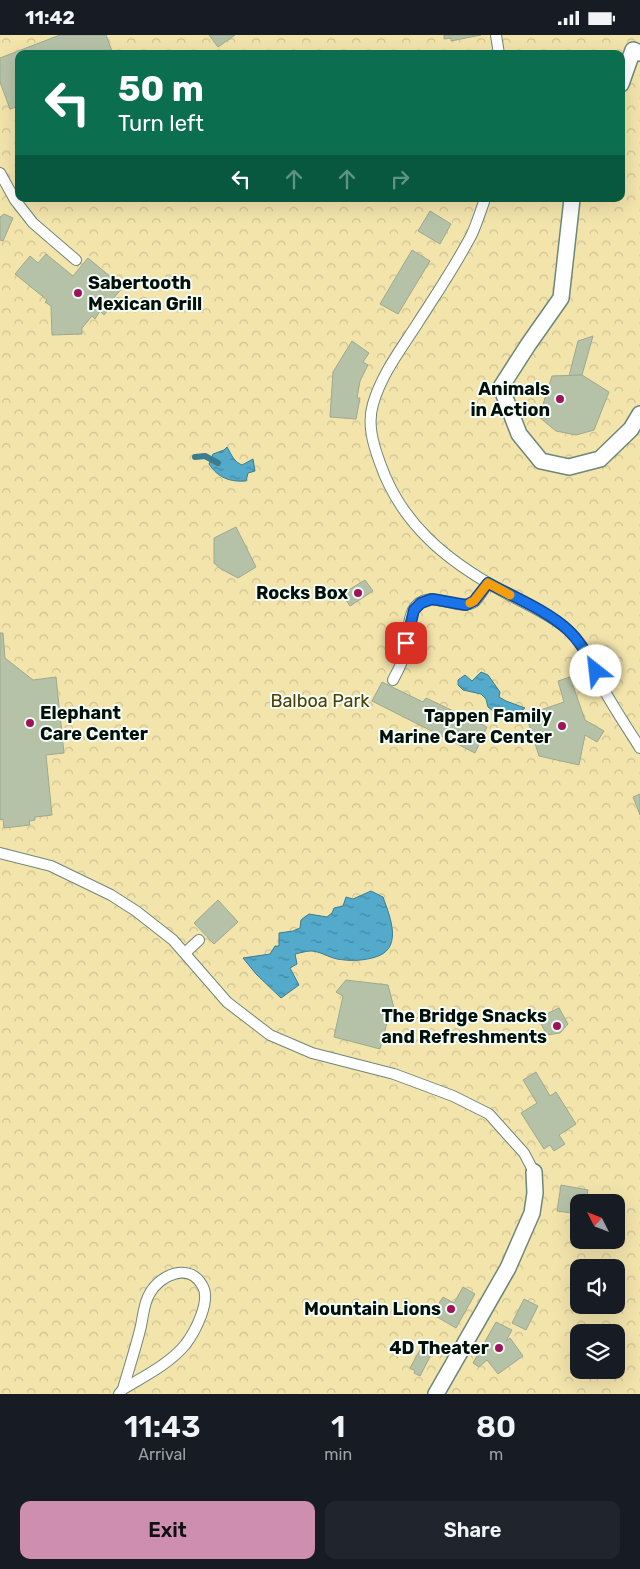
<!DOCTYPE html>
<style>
:root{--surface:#171b24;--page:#20242c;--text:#f1f3f6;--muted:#9ea1a6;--accent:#cd8eb0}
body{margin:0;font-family:Rubik,sans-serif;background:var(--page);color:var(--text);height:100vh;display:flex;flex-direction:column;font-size:19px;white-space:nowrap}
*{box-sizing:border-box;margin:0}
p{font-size:16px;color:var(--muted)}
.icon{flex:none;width:28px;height:28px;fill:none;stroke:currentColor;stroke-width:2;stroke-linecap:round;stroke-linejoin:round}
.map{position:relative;height:1359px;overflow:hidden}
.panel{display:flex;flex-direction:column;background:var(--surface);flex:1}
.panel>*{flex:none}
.top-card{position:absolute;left:15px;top:15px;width:610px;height:152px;border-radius:10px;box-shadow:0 5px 20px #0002;background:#0b6e4f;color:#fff;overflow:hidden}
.needle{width:32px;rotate:312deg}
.tools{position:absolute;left:570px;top:1159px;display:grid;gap:10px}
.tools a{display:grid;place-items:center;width:55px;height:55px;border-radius:10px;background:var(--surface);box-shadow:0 5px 20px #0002;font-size:25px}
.pin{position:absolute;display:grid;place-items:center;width:42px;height:42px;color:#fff;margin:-21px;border-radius:10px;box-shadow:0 2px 8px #0006}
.me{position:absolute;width:55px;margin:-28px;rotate:331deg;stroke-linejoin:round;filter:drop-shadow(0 0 4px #0008)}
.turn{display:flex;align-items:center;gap:18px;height:105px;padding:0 20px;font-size:22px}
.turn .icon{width:65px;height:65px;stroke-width:2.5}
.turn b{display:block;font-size:35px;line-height:42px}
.lanes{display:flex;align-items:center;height:48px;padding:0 20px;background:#0003;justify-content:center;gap:25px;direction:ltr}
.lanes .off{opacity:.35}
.eta{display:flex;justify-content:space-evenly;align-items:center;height:85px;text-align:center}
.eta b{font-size:30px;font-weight:600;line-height:35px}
.action{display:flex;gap:10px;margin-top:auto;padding:10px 20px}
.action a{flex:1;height:58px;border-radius:10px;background:var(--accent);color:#111;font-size:20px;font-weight:600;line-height:58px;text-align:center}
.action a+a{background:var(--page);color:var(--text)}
.status{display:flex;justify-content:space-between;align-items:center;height:35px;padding:0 25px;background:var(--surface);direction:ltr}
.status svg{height:14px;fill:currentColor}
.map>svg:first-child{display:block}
.park{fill:url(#park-crowns);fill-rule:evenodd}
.water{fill:url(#water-ripples);stroke:#3c7c90}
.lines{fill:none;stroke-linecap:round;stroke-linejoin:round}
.stream{stroke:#3c7c90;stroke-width:6}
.building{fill:#b6c2a7;stroke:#9da98e}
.service-casing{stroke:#6c8878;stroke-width:12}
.pedestrian-casing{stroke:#6c8878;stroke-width:18}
.service{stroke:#fff;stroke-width:10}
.pedestrian{stroke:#fff;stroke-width:15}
.route-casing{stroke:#114b97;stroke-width:12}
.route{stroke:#1a73e8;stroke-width:9}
.slow{stroke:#f59e0b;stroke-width:9}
.poi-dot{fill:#a1125a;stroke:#f2fef7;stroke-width:2}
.labels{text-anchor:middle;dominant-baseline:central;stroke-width:4;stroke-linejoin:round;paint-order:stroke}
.poi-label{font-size:18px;font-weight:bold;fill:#06100a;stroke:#f2fef7;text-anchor:end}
.park-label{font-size:18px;fill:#4e4003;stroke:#f2fef7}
</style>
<div class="status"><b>11:42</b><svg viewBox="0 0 49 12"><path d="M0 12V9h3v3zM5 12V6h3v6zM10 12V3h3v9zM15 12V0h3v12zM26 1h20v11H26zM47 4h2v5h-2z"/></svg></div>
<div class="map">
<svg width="640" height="1359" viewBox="0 0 640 1359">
<defs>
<pattern id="park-crowns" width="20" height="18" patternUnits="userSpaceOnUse" patternTransform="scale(1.25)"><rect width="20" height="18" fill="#f3e4ac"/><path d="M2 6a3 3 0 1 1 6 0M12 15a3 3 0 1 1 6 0" fill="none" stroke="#cfc393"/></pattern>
<pattern id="water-ripples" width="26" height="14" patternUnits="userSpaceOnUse" patternTransform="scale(1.25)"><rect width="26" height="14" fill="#53aaca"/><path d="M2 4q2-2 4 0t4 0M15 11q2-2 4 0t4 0" fill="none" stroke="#4389a2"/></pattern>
</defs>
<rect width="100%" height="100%" fill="#f2fef7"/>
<path class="park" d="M0,0H640V1359H0ZM19,19H621V164H19ZM579,1168H616V1205H579ZM579,1232H616V1270H579ZM579,1298H616V1335H579Z"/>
<g class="water">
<path d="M227,412C232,420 233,426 242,430L253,424L255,436L248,438L246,446C230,447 218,443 209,429L213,419L224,415Z"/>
<polygon points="481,637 488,640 500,657 499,662 506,666 525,673 512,683 504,681 497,674 493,676 488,672 486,664 481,659 463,655 458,650 458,645 465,640 472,646"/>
<path d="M371,856L383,862C391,884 404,916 372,923C360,926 349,926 337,924C328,922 319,916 311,916C306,916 300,918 295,919L297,929L290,933L299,950L281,963L256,939L243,923L270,919L275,911H279V898L293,896L300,893L301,885L309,879L327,882L332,878L334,873L343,871L346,862L353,864Z"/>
</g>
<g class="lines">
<polyline class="stream" points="195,422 205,421 218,428"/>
</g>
<g class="building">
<polygon points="60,0 106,0 113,19 19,19 19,71 10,74 0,47 0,23"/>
<polygon points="209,0 235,0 218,12"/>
<polygon points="444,0 481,0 451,6 451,3 444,4"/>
<polygon points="430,176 451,189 440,209 418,196"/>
<polygon points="4,179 13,183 3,206 0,205 0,182"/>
<polygon points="412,215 430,226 398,279 380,269"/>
<polygon points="46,219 73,241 88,223 123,252 108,270 110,272 104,280 100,276 95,284 92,281 82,293 82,299 52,300 51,271 45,267 47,265 15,239 30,221 38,228"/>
<polygon points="593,301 582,340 569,341 578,306"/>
<polygon points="352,306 369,318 363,327 368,330 360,346 357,363 360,363 356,384 330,382 333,337"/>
<polygon points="582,340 609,357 594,395 576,400 556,396 539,382 552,341"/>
<polygon points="236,492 256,532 238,543 221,534 214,528 214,503"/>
<polygon points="365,545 373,556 350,571 342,559"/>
<polygon points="0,598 3,598 5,623 33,645 56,642 64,718 46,720 52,780 35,782 35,785 29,786 30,790 4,793 3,784 0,785"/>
<polygon points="570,642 585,685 604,696 597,707 585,700 579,730 539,721 526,680 564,667 558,646"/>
<polygon points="382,647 423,667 426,663 487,692 475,718 372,666"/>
<polygon points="640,759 640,780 633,762"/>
<polygon points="218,865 238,887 214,909 194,888"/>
<polygon points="346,945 388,950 394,973 388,984 380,1014 334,1002 343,961 336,957"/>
<polygon points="559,973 568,989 560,998 547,1000 538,983"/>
<polygon points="536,1037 550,1061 556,1057 576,1089 559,1100 565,1109 554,1116 550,1110 544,1114 521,1078 537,1068 523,1045"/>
<polygon points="561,1150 588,1155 586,1168 579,1168 579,1179 557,1176"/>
<polygon points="463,1252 475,1259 456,1293 432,1279 443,1262 454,1268"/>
<polygon points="524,1264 538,1271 526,1295 512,1288"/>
<polygon points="496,1287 512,1295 506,1306 510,1303 523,1321 498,1339 487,1325 479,1332 473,1328"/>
<polygon points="421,1313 427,1315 428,1313 433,1316 420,1341 414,1338 415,1336 410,1333"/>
</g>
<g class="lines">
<defs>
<g id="service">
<polyline points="496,0 499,19"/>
<polyline points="0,138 15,165 33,188 76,225"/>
<path d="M485,164C481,175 477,188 472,199C456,230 437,258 419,286C402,313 382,338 373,369C367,389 373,409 380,428C401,489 447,526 502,556C523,568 548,578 567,594C585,609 592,631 602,651C613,672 627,692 640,713"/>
<path d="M393,645C397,637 402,629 404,620C409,606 406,589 413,575C428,550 457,578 474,567C479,563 484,553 488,548"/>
<polyline points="0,818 51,831 111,860 136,876 173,905 227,967 270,1000 312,1018 394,1039 453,1061 489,1079 524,1118 534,1137"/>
<polyline points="185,918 199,905"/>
<path d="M119,1359L123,1354C145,1341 169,1329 185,1310C195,1297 212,1265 202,1250C189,1227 160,1240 150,1258C144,1267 143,1281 141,1291C136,1312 129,1333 123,1354"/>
</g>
<g id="pedestrian">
<polyline points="621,49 633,15 640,18"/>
<polyline points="572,164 561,263 528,310 501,352 519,399 541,426 569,432 600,424 631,394 640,379"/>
<polyline points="436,1359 508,1233 532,1178 535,1158 534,1137"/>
</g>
</defs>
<use href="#service" class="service-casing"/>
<use href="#pedestrian" class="pedestrian-casing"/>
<use href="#service" class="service"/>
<use href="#pedestrian" class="pedestrian"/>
</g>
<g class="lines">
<defs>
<path id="route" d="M406,608L414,575L421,568L432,564L466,570L474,566L488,548C512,561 548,576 568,595C580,606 589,622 596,636"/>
</defs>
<use href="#route" class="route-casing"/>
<use href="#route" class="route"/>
<polyline class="slow" points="470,568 474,566 488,548 510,560"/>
</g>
<g class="poi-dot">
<circle cx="78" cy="258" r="5"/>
<circle cx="560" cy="364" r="5"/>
<circle cx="358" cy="558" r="5"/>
<circle cx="30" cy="688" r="5"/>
<circle cx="562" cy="691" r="5"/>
<circle cx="557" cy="991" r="5"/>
<circle cx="451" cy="1274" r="5"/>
<circle cx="499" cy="1313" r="5"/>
</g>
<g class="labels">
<g class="poi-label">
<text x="88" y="248" text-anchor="start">Sabertooth<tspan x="88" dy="21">Mexican Grill</tspan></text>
<text x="550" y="354">Animals<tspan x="550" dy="21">in Action</tspan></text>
<text x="348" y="558">Rocks Box</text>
<text x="40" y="678" text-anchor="start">Elephant<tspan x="40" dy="21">Care Center</tspan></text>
<text x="552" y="681">Tappen Family<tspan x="552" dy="21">Marine Care Center</tspan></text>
<text x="547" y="981">The Bridge Snacks<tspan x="547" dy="21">and Refreshments</tspan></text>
<text x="441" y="1274">Mountain Lions</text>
<text x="489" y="1313">4D Theater</text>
</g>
<g class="park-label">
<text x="320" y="666">Balboa Park</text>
</g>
</g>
</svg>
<div class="tools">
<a><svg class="needle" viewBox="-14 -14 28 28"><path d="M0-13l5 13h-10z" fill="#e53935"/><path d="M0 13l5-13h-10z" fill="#9ea1a6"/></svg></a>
<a><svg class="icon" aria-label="sound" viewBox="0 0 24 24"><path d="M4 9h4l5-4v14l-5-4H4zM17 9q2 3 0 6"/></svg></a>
<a><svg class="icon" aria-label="layers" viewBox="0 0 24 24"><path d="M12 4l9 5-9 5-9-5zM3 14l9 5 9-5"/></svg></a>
</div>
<div class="pin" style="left:406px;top:608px;background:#d93025"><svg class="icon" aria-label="arrive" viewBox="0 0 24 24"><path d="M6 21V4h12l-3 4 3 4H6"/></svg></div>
<svg class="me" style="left:596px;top:636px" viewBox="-20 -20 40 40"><circle r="19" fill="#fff"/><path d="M0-13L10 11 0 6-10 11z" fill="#1a73e8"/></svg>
<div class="top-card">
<div class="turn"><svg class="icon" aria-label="left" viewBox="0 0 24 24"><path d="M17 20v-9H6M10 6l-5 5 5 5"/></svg><div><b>50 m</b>Turn left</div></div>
<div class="lanes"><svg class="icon" aria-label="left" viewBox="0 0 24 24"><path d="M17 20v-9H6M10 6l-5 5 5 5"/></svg><svg class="icon off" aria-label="ahead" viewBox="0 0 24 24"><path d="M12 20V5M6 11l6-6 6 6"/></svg><svg class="icon off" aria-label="ahead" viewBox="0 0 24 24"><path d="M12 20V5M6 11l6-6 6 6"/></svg><svg class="icon off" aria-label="right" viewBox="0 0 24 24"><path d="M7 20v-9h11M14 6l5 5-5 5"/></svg></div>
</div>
</div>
<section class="panel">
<div class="eta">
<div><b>11:43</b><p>Arrival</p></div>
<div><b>1</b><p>min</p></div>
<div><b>80</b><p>m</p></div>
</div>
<div class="action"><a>Exit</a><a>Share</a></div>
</section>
